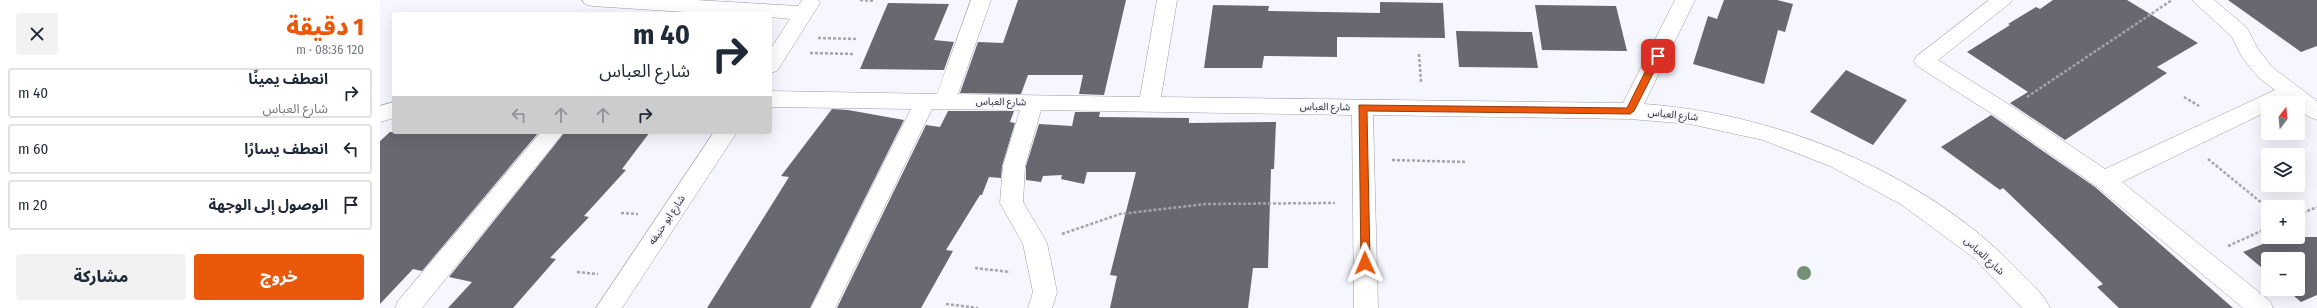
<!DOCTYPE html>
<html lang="ar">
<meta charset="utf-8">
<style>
:root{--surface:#fff;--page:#f2f2f3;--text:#1f2937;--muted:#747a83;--line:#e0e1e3;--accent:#ea580c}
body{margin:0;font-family:"Fira Sans Condensed","Noto Sans Arabic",sans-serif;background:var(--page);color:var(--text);direction:rtl;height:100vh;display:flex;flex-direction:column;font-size:15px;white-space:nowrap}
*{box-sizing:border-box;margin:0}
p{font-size:13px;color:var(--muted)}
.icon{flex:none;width:22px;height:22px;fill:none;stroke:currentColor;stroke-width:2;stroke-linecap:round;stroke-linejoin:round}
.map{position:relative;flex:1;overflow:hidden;direction:ltr}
.details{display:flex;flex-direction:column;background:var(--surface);width:380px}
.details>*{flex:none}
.hud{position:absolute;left:12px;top:12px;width:380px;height:122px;border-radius:4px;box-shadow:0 4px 16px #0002;direction:rtl;background:#fff;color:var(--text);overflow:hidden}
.needle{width:26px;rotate:16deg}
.controls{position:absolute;left:1881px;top:96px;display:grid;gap:8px}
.controls a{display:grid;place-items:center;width:44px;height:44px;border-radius:4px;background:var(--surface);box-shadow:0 4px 16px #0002;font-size:20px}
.pin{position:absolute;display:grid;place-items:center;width:34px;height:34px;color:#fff;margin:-17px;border-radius:8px;box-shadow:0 2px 6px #0006}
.me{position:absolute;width:44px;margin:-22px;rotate:359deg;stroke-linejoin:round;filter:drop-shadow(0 0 3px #0008)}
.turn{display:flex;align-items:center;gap:14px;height:84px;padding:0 16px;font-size:18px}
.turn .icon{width:52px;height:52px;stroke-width:2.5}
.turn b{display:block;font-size:28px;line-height:34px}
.lanes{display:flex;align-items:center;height:38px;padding:0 16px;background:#0003;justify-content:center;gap:20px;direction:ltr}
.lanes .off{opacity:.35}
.round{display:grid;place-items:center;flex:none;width:42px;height:42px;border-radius:4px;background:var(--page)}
.summary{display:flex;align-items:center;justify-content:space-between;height:68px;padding:0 16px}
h1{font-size:24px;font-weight:800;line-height:30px;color:var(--accent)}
.button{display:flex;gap:8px;margin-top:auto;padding:8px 16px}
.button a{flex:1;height:46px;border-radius:4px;background:var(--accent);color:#fff;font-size:16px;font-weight:800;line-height:46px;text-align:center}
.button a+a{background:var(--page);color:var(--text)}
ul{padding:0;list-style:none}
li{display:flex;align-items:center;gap:12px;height:50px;margin:0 8px 6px;padding:0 8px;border:2px solid var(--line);border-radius:4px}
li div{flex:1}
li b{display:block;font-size:15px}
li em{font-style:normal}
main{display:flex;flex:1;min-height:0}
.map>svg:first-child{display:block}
.building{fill:#686870}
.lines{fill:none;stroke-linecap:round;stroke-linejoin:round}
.minor-casing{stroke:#9d9ea7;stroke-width:1}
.path{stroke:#a4a4aa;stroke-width:2.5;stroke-dasharray:3 2;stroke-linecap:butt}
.minor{fill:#fff;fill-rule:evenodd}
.tree{fill:#759075}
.route{fill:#ea580c;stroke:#983908}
.labels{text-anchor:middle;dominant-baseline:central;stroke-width:4;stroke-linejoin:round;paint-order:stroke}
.street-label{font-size:10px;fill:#2d2d31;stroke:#f5f6fe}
</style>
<main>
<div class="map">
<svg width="1937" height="308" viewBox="0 0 1937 308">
<rect width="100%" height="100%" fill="#f5f6fe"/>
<g class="building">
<polygon points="638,0 746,0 724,95 699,94 703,75 648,75 641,94 580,93 598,42 623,43"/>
<polygon points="1344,0 1397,0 1413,4 1405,32 1398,30 1384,84 1313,64 1328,16 1337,19"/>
<polygon points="1673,0 1747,0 1818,43 1777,67 1787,73 1685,140 1630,103 1648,92 1587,52 1630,25 1628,24 1656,7 1660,9"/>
<polygon points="1848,0 1937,0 1937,46 1921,52"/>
<polygon points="1000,2 1063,3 1065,38 957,37 957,57 884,56 882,68 824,68 833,5 889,6 888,11 1000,13"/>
<polygon points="508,3 569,4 554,40 574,42 564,70 480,69"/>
<polygon points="1155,5 1236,6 1247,51 1162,50"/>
<polygon points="1076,31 1152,32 1158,68 1079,67"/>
<polygon points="1466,70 1527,100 1493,145 1430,112"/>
<polygon points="452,109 468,110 524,120 430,308 327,308 409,177 401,176"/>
<polygon points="568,111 634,111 630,122 635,123 622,166 621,178 609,177 602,195 600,195 566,250 573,251 541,308 457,308 546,125 560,127"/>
<polygon points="695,112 720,112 719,117 809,118 809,123 896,122 894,169 891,169 888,268 873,268 868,308 730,308 737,276 730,275 756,172 707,172 704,184 681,179 682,175 663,176 661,182 646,180 646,166 659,124 692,126"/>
<polygon points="1611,115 1715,187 1853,308 1739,308 1717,287 1723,284 1623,188 1620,190 1561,147"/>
<polygon points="10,132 159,132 42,271 33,269 0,304 0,141"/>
<polygon points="185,132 270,132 242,169 246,170 204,216 209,217 170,258 176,259 133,308 68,308 92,282 69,277"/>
<polygon points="1900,237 1937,237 1937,295 1921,302 1906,289 1918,289 1918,259 1888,259 1888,273 1863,252"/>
</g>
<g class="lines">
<defs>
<g id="minor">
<polygon points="202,0 316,0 418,6 422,0 438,0 440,3 397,71 390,73 390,50 410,19 390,17 390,14 336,14 212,6 205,4"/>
<path d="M591,0H611L578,94L760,97L777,0H797L781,97L1243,103L1295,0H1315L1264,104C1394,113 1541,171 1633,265C1645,278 1663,292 1670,308H1642L1594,258L1522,205L1452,167L1383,140L1310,124L1250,119L993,115L998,308H974L972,115L661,110L645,166L643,202L667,243L677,292L672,308H648L653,292L643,244L620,203L623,166L640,110L552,109L455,308H431L531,109L390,107V91L557,94Z"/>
<polygon points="1609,0 1632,0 1629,4 1558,60 1633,107 1725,169 1895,90 1878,77 1862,57 1852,37 1812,0 1834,0 1867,28 1878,49 1892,67 1937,101 1937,120 1929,117 1918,109 1918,103 1909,101 1888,103 1888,111 1742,182 1890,301 1893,308 1863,308 1716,186 1617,117 1537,66 1534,61 1537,56"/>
<polygon points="14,102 14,118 0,122 0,106"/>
<polygon points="161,132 184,132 42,308 15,308 18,301"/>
<polygon points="334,132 357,132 242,308 216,308"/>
</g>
</defs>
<use href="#minor" class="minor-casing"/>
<g class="path">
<polyline points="480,0 495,1"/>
<polyline points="438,38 478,39"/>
<polyline points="430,53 474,54"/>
<polyline points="1039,54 1041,83"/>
<polyline points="1647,97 1792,0"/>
<polyline points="1804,97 1819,106"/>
<polyline points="1828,159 1888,208"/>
<polyline points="1012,160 1087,162"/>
<polyline points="241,213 258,214"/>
<polyline points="1918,215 1937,207"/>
<polyline points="682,234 740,214 826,204 955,203"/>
<polyline points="1848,246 1888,228"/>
<polyline points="595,268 630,272"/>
<polyline points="197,272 218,274"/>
<polyline points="566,304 598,308"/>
</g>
<use href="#minor" class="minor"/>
</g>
<circle class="tree" cx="1424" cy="273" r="7"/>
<polygon class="route" points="1278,53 1282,56 1254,111 1250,114 987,111 990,263 988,266 981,266 979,105 1247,108 1273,56"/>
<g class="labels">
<g class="street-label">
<text transform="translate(621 102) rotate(1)">شارع العباس</text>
<text transform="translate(945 107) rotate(1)">شارع العباس</text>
<text transform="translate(1293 115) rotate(6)">شارع العباس</text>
<text transform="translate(287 220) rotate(-56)">شارع ابو حنيفه</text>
<text transform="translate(1604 256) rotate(43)">شارع العباس</text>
</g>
</g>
</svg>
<div class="controls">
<a><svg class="needle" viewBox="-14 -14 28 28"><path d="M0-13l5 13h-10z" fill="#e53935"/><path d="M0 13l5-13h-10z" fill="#747a83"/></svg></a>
<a><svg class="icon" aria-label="layers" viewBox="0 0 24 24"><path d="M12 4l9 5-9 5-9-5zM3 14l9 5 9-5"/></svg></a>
<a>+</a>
<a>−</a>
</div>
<div class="pin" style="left:1278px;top:56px;background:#d93025"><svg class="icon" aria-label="arrive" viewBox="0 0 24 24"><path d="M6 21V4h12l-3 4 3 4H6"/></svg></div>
<svg class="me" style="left:985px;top:263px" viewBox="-20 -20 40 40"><path d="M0-17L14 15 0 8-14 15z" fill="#ea580c" stroke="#fff" stroke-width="4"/></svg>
<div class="hud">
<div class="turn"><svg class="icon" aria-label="right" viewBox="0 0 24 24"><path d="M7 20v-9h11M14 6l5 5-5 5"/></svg><div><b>40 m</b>شارع العباس</div></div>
<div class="lanes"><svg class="icon off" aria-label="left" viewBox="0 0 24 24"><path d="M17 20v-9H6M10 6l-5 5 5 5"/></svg><svg class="icon off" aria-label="ahead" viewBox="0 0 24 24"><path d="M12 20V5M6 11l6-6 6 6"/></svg><svg class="icon off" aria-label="ahead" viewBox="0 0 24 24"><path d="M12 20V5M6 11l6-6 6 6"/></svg><svg class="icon" aria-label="right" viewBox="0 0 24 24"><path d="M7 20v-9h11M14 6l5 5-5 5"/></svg></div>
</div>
</div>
<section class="details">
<div class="summary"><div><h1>1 دقيقة</h1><p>120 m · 08:36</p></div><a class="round"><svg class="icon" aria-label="close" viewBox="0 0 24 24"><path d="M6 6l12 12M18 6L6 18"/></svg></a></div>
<ul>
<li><svg class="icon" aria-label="right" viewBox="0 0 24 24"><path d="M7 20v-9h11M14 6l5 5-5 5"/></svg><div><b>انعطف يمينًا</b><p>شارع العباس</p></div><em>40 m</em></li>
<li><svg class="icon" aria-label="left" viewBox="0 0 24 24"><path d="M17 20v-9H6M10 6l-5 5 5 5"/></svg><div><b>انعطف يسارًا</b></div><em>60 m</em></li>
<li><svg class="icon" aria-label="arrive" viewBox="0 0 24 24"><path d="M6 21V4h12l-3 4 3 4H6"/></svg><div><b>الوصول إلى الوجهة</b></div><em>20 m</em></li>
</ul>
<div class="button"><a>خروج</a><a>مشاركة</a></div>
</section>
</main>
